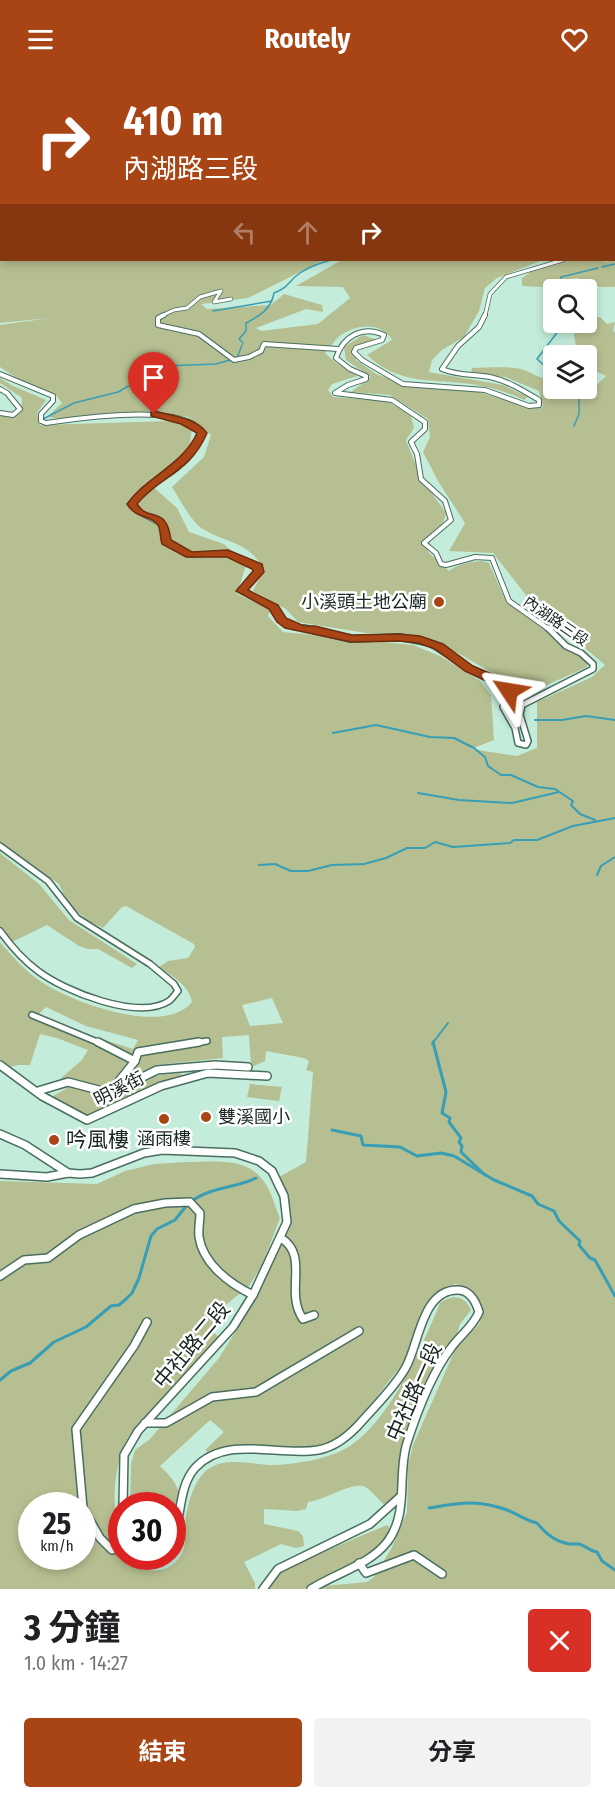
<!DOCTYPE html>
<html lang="zh-TW">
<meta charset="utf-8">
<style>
:root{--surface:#fff;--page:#f2f2f2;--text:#202124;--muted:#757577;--accent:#a94515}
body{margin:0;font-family:"Fira Sans Condensed","Noto Sans TC",sans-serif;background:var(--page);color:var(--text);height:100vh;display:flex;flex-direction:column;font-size:22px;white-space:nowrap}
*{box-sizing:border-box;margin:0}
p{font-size:20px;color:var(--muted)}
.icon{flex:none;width:33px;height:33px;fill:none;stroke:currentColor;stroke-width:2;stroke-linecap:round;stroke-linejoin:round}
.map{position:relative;height:1511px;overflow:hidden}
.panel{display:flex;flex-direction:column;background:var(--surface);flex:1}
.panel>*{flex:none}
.hud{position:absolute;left:0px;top:0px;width:615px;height:183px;box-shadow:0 3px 9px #0003;background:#a94515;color:#fff;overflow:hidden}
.controls{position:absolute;left:543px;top:201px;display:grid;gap:12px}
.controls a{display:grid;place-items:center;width:54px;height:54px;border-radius:6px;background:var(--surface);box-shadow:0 3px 9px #0003;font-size:30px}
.speed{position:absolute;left:18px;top:1414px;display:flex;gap:12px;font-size:30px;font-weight:700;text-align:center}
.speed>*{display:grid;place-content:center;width:78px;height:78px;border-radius:50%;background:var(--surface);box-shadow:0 3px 9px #0003;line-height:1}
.speed small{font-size:15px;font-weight:400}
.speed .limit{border:9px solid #d22;background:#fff;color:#111}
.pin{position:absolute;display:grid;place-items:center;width:51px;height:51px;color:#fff;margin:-62px -26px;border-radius:50% 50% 50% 0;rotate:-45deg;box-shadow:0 0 6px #0007}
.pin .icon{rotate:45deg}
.me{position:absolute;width:66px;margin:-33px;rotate:303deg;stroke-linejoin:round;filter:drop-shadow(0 0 4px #0008)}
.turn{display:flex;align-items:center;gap:21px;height:126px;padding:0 24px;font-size:27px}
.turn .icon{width:78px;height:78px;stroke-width:2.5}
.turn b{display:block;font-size:42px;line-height:51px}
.lanes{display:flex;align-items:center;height:57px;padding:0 24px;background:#0003;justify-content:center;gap:30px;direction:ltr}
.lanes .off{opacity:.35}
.round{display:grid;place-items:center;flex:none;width:63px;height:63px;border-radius:6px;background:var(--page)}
.headline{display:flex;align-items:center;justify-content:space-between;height:102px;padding:0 24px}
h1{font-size:36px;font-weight:700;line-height:45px}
.primary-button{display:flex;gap:12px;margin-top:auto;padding:12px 24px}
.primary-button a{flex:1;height:69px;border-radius:6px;background:var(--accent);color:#fff;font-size:24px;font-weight:700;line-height:69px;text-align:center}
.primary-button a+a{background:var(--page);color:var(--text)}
header{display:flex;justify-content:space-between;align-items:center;height:78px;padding:0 24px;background:var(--accent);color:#fff;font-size:27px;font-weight:700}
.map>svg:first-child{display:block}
.green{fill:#b6bf91;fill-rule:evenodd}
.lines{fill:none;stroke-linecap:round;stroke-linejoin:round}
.stream-far2{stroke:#389eb5;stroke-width:1.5}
.stream-far1{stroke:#389eb5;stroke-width:2}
.stream{stroke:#389eb5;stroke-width:3}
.street-far3-casing{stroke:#496e5f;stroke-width:4.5}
.street-far2-casing{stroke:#496e5f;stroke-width:6}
.street-far1-casing{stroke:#496e5f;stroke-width:8}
.street-casing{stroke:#496e5f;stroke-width:10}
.secondary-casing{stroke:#496e5f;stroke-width:6}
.street-far3{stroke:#fff;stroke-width:3}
.street-far2{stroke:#fff;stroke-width:4}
.street-far1{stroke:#fff;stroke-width:5}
.street{stroke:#fff;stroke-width:7}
.secondary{stroke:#fff;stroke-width:4.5}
.route{fill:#a94515;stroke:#6e2d0e;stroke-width:1.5}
.poi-dot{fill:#a94515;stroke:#fff;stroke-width:2}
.labels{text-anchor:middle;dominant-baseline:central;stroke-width:5;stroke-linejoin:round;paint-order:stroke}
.far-street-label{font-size:15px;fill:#16251f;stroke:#fff}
.poi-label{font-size:18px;fill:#16251f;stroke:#fff;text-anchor:end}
.street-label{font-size:18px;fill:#16251f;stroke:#fff}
.near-poi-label{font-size:21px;fill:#16251f;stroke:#fff;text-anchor:start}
.near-street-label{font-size:21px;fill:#16251f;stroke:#fff}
</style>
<header><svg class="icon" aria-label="menu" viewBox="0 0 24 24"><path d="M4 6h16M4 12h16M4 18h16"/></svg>Routely<svg class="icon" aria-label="heart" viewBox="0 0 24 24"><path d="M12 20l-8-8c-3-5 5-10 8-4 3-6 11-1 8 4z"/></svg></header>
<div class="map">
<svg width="615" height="1511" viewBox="0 0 615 1511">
<rect width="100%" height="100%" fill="#c3ecda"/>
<g class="green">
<polygon points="527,0 615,0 615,174 614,2"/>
<path d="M0,59L2,182H324L248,220L201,226L207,231L271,227L284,216L322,227L323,234L306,231L256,250L261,253L318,246L350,220L343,209L296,208L342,182H543L497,200L485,210L479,233L464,259L442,272L432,282L429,294L503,307L528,319L524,322C507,314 490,309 471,306C432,301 399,307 367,277L392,262C382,244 357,246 341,257C335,261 330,270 325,275L335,284L357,298L332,306L328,312L333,319L387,323L411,338L414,350L406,362L421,400L446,435C443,453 430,453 428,474L449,493C457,486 479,480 489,485L504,519L554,553L555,561L586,583L587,589L527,616L521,640L516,642L510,632L516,615L504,602L458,575L409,556L366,555L298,544L286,531L253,513L264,492C248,462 229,467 203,451C192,445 179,420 172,409L204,379L211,357L188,339L152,333L62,341L47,339L62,325L56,317L30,309L0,289V247L50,240L0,245Z"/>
<polygon points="567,182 601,182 605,184 615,182 615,209 600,209 577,200 562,203 564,211 554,212 553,216 543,216 543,209 522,208 522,200 534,192"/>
<path d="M600,239L607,246L615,244L613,253L615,254V1511H319L324,1508L367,1504L374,1499L391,1471L407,1434L408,1388L413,1367L455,1272L479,1246L482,1239L483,1231L478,1222L464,1208L455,1206L435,1215L427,1225L403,1285L351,1352L337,1362L316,1370L208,1374L205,1372L224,1354L210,1342L160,1388C188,1414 179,1423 173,1458L172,1428H130L131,1386L135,1372L150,1361L219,1280L254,1224L285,1156L288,1129L279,1099L306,1084L313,994L306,992L309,983L304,980L266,973L265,983L254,988L251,987L249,957L222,959L223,980L155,987V998L180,995L183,998L152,1009L85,1040L58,1023L53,1018L67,1010L61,1000L81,983L88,972L57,960L40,956L30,987H18L0,991V864C12,878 24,892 40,903C71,924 164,959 192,924C189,907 173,899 159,889L168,883L188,880L195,869L194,866L126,828L122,829L103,850L89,843L69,827L59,806L0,766V336L9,338L21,333L22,320L0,305V300L13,308L46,322L37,335L40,347L171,343L192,351L189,373L152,408L177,430L189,454L224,466L246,487L237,516L271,531L268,538L283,554L413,567L440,578L479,602L491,617L494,662L471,671L517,678L537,670V624L592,599L605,587L533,526L493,475L449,473L465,445L438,403L423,374L430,359L428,341L390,317L351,314L371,299L346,282L344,269L363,257L377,262L358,268L356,282L376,296L409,308L472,312L529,329H543L539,313L505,299L471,295L472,290C488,290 506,288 521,291C532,294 540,302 552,301L554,310L558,311L560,314L583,320L606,298L587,289L586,278L580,277L576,269L572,245L586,244L587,240ZM272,920L283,945L250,948L242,927ZM46,929L86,948L138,962L133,971L73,952L38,937Z"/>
<polygon points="0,775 39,806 69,842 137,886 132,890 98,871 88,871 79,868 47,847 12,864 0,849"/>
<polygon points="250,1006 282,1009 279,1023 247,1019"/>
<path d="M187,1084C214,1084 248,1078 265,1105C272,1115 275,1129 280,1140L262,1187L249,1208L227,1226L210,1252L219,1259L128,1359C116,1382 112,1416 116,1442C118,1455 121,1466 122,1479H126C141,1495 166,1499 180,1479C188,1468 184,1451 186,1438C189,1422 195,1399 210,1390C229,1378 256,1388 277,1387C301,1385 322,1382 343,1372C387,1350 422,1269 440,1225C453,1216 464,1217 471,1232L460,1246L457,1256L447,1267L431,1299L405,1366L399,1417L388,1427H385C378,1422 374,1415 367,1410C354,1401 325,1423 308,1424L306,1431L297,1433L264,1431V1446L298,1453L303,1458L304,1468L296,1470L281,1466L244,1484L255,1505V1511H0V1103L97,1106L125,1093L154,1086ZM32,1428H82V1479H32Z"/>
<polygon points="387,1447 391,1452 376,1471 305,1511 265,1511 276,1497 285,1490"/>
</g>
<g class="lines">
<g class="stream-far2">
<polyline points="331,2 333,0"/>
<polyline points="602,189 615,186"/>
<polyline points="559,212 561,199 598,190"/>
<polyline points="213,233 272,223"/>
<path d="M243,265L239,261L246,253V245C260,238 271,231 274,215C291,208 287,204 300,195C309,189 320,185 331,182"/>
<polyline points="554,296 537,281 559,252 556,244"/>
<polyline points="560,310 563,315 579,320 579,336 574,348"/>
<polyline points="43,341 74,325 118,314 163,288 216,286 237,280 242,267"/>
</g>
<g class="stream-far1">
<polyline points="535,642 562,642 586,638 615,642"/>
<polyline points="333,655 376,647 430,659 454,660 474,670 485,679 488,688 501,697 511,697 538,709 555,711 573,723 571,727 580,736 595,742"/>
<polyline points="418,715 459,722 512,725 559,714"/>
<polyline points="259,787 275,786 291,793 308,793 332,787 364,786 386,780 407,770 425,770 435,764 453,769 510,765 514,762 537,762 573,748 615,740"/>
<polyline points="597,797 601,788 615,779"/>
<polyline points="432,966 448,945"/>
</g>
<g class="stream">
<polyline points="433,964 446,1014 442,1035 450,1040 449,1044 461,1060 459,1064 462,1068 461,1074 485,1097"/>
<polyline points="332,1052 361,1058 363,1067 400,1069 417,1078 441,1075 454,1078 494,1102 532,1118 538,1126 554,1133 559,1143 580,1163 579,1167 590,1180 595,1182 615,1218"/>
<path d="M192,1123C211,1109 236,1110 256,1100"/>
<polyline points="0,1302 11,1293 30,1285 54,1264 86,1249 111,1228 119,1227 126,1221 132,1215 139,1200 151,1158 157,1151 175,1142 187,1127"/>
<path d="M429,1430C459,1425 477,1421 507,1432C518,1436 526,1443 537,1445C545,1455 556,1464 569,1466C571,1466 578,1466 579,1466C586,1468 590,1473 597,1474L602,1483L615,1492"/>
</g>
<defs>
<g id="street-far3">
<polyline points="462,0 464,2"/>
<polyline points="503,1 510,0"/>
<polyline points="341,2 345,0"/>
<polyline points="161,238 174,232 187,230 200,219 221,213 214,224 231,221"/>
<polyline points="485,238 490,216 506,199 563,182"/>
</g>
<g id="street-far2">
<polyline points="164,237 158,240 158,247 199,256 234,282 249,279 261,273 264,266 338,271"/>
<path d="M485,237L479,249L458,268L442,291C458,298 474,296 490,299C508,303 524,313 539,322V327L529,328L485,312L403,306L362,282L354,274L356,270L382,262L384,257C363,247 343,258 336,280L350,291L366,298V301L348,307L335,315L392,322L425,344V351L411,364L417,376L421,401L445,423L451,442L424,465L436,475L441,486L446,487L475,479L492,480L509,523L550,552"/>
<path d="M0,296L53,318V323L41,336V343L46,345C80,340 164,328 193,346C197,349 199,354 202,357C193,368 187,381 176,391C161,403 143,410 132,426L137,433L164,447L166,464L190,477L228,475L258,489L259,494L241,513L274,529L282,542L289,547L311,552"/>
<polyline points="0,311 7,315 20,331 13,337 0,335"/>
</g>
<g id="street-far1">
<polyline points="304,550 351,561 399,559 430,565 469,590 504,606 509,613 503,629 515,650 518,665 526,667 528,663 520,637 522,627 593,591 593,586 581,575 566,568 548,550"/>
<path d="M0,768L48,803L77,840L150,886L174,906L178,913C175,916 172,921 169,923C138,943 64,913 38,893C23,882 11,868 0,853"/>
<polyline points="32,937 102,966"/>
<polyline points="190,966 207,963"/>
</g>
<g id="street">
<polyline points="98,964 135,983"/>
<polyline points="0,987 42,1018 87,1042 161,1008 208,995 267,998"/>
<polyline points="38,1013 68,1004 110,1015 157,992 215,987 248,989"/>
<polyline points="111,1013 135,983 138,974 199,964"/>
<polyline points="0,1056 25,1067 68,1095 80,1096 92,1095 144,1075 162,1072 235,1075 259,1083 272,1093 284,1118 287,1144 253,1217 233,1249 138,1353 124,1377 123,1428"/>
<polyline points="0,1096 47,1099 68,1095"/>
<path d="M281,1160C310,1178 284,1214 303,1241L314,1237"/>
<path d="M0,1198L24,1182L48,1180L79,1157L134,1131L165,1125L190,1124L200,1135C200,1143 198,1151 199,1159C203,1186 230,1206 253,1217"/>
<polyline points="145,1345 166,1345 212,1319 256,1314 359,1253"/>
<path d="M172,1463C182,1440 178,1409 195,1390C226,1356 279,1379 318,1372C336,1369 351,1356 363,1342C377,1326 395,1309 406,1289C419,1266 422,1210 459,1212C470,1213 476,1224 479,1234C473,1249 460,1257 451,1270C431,1296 417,1334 407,1365C397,1397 409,1434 388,1463C370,1487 336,1495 311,1511"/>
<polyline points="122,1470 112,1472 100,1460 83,1430 76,1351 134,1268 147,1244"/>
<polyline points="359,1485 366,1495 414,1477 442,1496"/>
<polyline points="263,1511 278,1491 370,1446 401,1418"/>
</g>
<polyline id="secondary" points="230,2 234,0"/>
</defs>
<use href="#street-far3" class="street-far3-casing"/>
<use href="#street-far2" class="street-far2-casing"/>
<use href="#street-far1" class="street-far1-casing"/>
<use href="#street" class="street-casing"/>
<use href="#secondary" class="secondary-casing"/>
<use href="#street-far3" class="street-far3"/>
<use href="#street-far2" class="street-far2"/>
<use href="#street-far1" class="street-far1"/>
<use href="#street" class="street"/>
<use href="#secondary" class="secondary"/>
</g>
<path class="route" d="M154,333C172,338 195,339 207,355C190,395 161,397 137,426C149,445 166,426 171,462L192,474L228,472L262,486L264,494L248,512L278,527L286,540L304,548H315L352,557L399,556L420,558L443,566L473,588L508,603L515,613L513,615H504L499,609L465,593L435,571L418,565L399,563L351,564L285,550L277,544L269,531L236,513L253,493L252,491L227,479H186L162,466C160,461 161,452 158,447C151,437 136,441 127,426C147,398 182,388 197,355L181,346L151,338V334Z"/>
<g class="poi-dot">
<circle cx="439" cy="524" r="6"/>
<circle cx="206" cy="1039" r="6"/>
<circle cx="164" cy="1041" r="6"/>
<circle cx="54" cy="1062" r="6"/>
</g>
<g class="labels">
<g class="far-street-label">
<text transform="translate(556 543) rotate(35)">內湖路三段</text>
</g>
<g class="poi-label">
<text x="427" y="524">小溪頭土地公廟</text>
<text x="218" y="1039" text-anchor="start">雙溪國小</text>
<text x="164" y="1061" text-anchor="middle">涵雨樓</text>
</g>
<g class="street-label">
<text transform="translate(119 1011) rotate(-27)">明溪街</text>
</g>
<g class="near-poi-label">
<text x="66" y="1062">吟風樓</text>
</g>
<g class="near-street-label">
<text transform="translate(192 1267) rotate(-50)">中社路二段</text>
<text transform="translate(414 1314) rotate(-66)">中社路一段</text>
</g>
</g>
</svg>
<div class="controls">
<a><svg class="icon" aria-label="search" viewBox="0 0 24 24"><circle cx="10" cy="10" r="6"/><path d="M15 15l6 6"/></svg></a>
<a><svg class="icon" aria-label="layers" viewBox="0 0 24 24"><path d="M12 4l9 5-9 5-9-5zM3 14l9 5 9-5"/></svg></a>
</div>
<div class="speed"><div>25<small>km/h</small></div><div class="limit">30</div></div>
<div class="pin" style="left:154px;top:336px;background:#d93025"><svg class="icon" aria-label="arrive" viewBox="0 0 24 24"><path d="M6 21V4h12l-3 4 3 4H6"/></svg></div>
<svg class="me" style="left:509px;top:613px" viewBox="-20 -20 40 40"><path d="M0-17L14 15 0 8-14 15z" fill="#a94515" stroke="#fff" stroke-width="4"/></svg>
<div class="hud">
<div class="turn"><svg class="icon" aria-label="right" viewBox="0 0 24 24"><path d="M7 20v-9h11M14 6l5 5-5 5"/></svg><div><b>410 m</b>內湖路三段</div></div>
<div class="lanes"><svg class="icon off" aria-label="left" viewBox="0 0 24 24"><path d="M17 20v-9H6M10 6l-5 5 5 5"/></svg><svg class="icon off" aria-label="ahead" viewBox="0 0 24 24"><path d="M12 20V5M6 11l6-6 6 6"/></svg><svg class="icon" aria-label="right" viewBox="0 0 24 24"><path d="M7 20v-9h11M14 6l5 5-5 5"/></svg></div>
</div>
</div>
<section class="panel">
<div class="headline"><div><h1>3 分鐘</h1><p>1.0 km · 14:27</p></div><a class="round" style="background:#d93025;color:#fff"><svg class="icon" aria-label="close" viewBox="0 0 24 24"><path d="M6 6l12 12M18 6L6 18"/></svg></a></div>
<div class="primary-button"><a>結束</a><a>分享</a></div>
</section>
